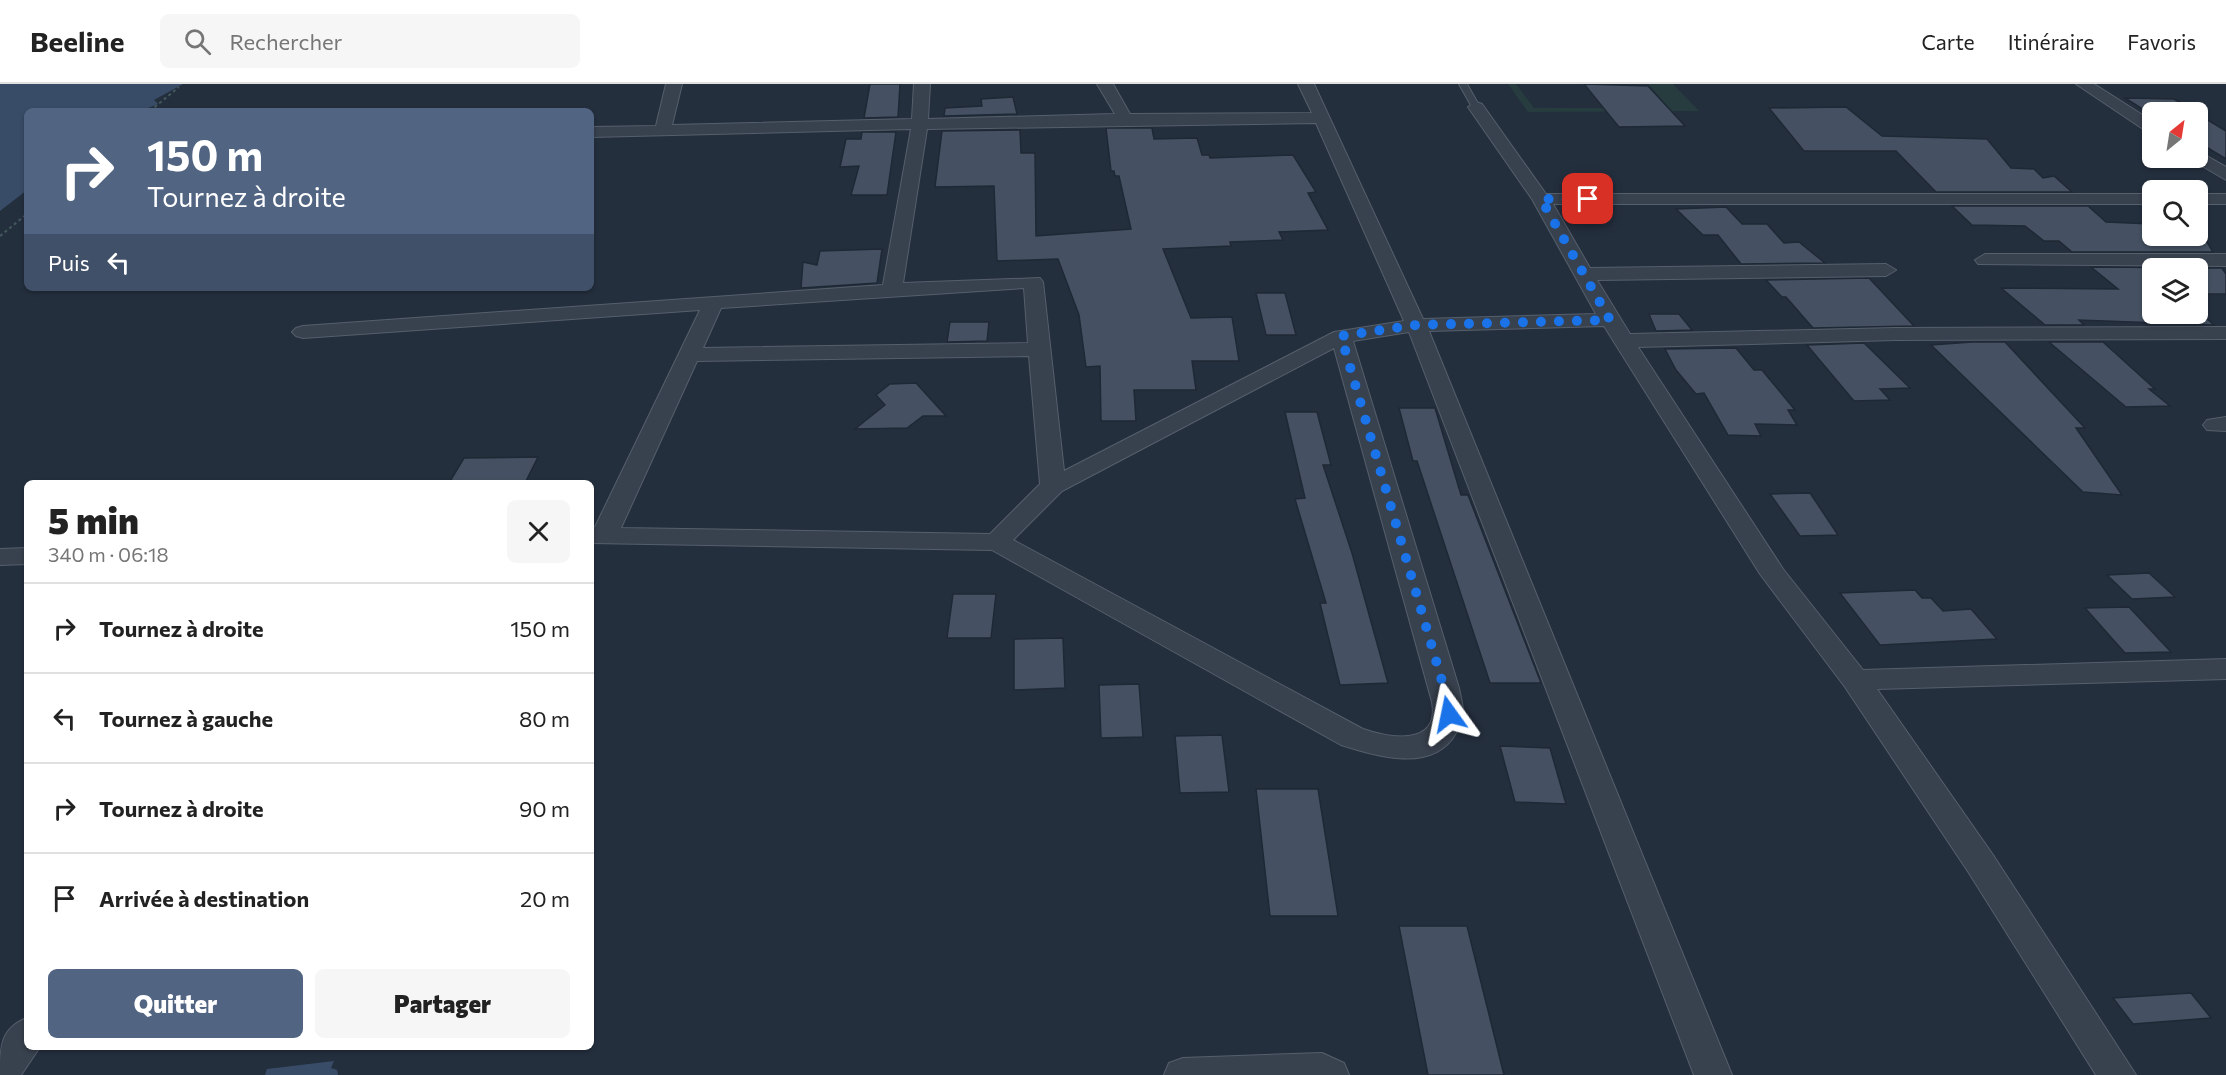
<!DOCTYPE html>
<html lang="fr">
<meta charset="utf-8">
<style>
:root{--surface:#fff;--page:#f6f6f6;--text:#222;--muted:#767676;--line:#e0e0e0;--accent:#516482}
body{margin:0;font-family:Commissioner,sans-serif;background:var(--page);color:var(--text);height:100vh;display:flex;flex-direction:column;font-size:22px;white-space:nowrap}
*{box-sizing:border-box;margin:0}
p{font-size:20px;color:var(--muted)}
.icon{flex:none;width:33px;height:33px;fill:none;stroke:currentColor;stroke-width:2;stroke-linecap:round;stroke-linejoin:round}
.map{position:relative;flex:1;overflow:hidden}
.details{position:absolute;left:24px;top:396px;width:570px;height:570px;display:flex;flex-direction:column;background:var(--surface);border-radius:9px;box-shadow:0 2px 4px #0004}
.details>*{flex:none}
.top-card{position:absolute;left:24px;top:24px;width:570px;height:183px;border-radius:9px;box-shadow:0 2px 4px #0004;background:#516482;color:#fff;overflow:hidden}
.needle{width:39px;rotate:30deg}
.tools{position:absolute;left:2142px;top:18px;display:grid;gap:12px}
.tools a{display:grid;place-items:center;width:66px;height:66px;border-radius:9px;background:var(--surface);box-shadow:0 2px 4px #0004;font-size:30px}
.pin{position:absolute;display:grid;place-items:center;width:51px;height:51px;color:#fff;margin:-26px;border-radius:12px;box-shadow:0 3px 9px #0006}
.me{position:absolute;width:66px;margin:-33px;rotate:348deg;stroke-linejoin:round;filter:drop-shadow(0 0 4px #0008)}
.turn{display:flex;align-items:center;gap:21px;height:126px;padding:0 24px;font-size:27px}
.turn .icon{width:78px;height:78px;stroke-width:2.5}
.turn b{display:block;font-size:42px;line-height:51px}
.then{display:flex;align-items:center;height:57px;padding:0 24px;background:#0003;gap:12px;font-size:22px}
.round{display:grid;place-items:center;flex:none;width:63px;height:63px;border-radius:9px;background:var(--page)}
.headline{display:flex;align-items:center;justify-content:space-between;height:102px;padding:0 24px}
h1{font-size:36px;font-weight:800;line-height:45px}
.cta{display:flex;gap:12px;margin-top:auto;padding:12px 24px}
.cta a{flex:1;height:69px;border-radius:9px;background:var(--accent);color:#fff;font-size:24px;font-weight:800;line-height:69px;text-align:center}
.cta a+a{background:var(--page);color:var(--text)}
ul{padding:0;list-style:none}
li{display:flex;align-items:center;gap:18px;height:90px;padding:0 24px;border-top:2px solid var(--line)}
li div{flex:1}
li b{display:block;font-size:22px}
li em{font-style:normal}
header{display:flex;align-items:center;gap:36px;box-sizing:border-box;height:84px;padding:0 30px;background:var(--surface);border-bottom:2px solid var(--line)}
header strong{font-size:28px}
nav{display:flex;gap:33px;margin-inline-start:auto;font-size:21px}
.search{width:420px;height:54px;background:var(--page);display:flex;align-items:center;gap:15px;box-sizing:border-box;padding:0 21px;border-radius:9px;color:var(--muted);font-size:22px}
.map>svg:first-child{display:block}
.green{fill:#263c3f}
.water{fill:#394c67}
.building{fill:#455162;stroke:#1f2835;stroke-width:1.5}
.lines{fill:none;stroke-linecap:round;stroke-linejoin:round}
.service-casing{stroke:#565f6c;stroke-width:2}
.minor-casing{stroke:#565f6c;stroke-width:2}
.path{stroke:#44595c;stroke-width:2;stroke-dasharray:3 3;stroke-linecap:butt}
.service{fill:#38414e;fill-rule:evenodd}
.minor{fill:#38414e;fill-rule:evenodd}
.route{stroke:#1a73e8;stroke-width:10;stroke-dasharray:0 18}
</style>
<header>
<strong>Beeline</strong>
<div class="search"><svg class="icon" aria-label="search" viewBox="0 0 24 24"><circle cx="10" cy="10" r="6"/><path d="M15 15l6 6"/></svg>Rechercher</div>
<nav><a>Carte</a><a>Itinéraire</a><a>Favoris</a></nav>
</header>
<div class="map">
<svg width="2226" height="991" viewBox="0 0 2226 991">
<rect width="100%" height="100%" fill="#242f3e"/>
<polygon class="green" points="1508,0 1516,0 1534,24 1669,24 1648,0 1673,0 1699,27 1528,28"/>
<g class="water">
<polygon points="0,0 183,0 154,16 158,20 141,27 27,27 27,106 0,127"/>
<polygon points="334,977 331,984 337,986 338,991 265,991 267,985"/>
</g>
<g class="building">
<polygon points="870,0 900,0 898,33 864,34"/>
<polygon points="1584,0 1648,2 1685,42 1619,43"/>
<polygon points="1013,13 1017,30 944,32 945,24 982,22 981,15"/>
<polygon points="2125,14 2174,15 2196,28 2152,28 2152,31"/>
<polygon points="1846,23 1882,52 1987,55 2011,84 2034,85 2043,94 2054,92 2072,108 1936,108 1896,67 1804,67 1769,24"/>
<polygon points="2198,30 2226,47 2226,75 2198,58"/>
<polygon points="1106,44 1152,44 1154,55 1197,54 1202,71 1209,71 1210,74 1293,71 1316,108 1308,109 1328,146 1279,148 1283,156 1230,158 1231,162 1163,165 1191,234 1232,233 1239,277 1192,277 1196,306 1134,306 1136,337 1101,337 1100,282 1086,283 1079,231 1058,175 997,177 994,102 935,103 942,47 1020,46 1021,69 1035,69 1036,152 1131,145 1119,92 1115,92 1114,87 1111,87"/>
<polygon points="862,48 896,48 887,111 851,111 859,82 840,83 846,55 861,55"/>
<polygon points="1952,122 2088,122 2106,138 2152,140 2152,152 2198,152 2198,148 2201,148 2213,168 2072,168 2059,157 2044,157 2025,142 1972,141"/>
<polygon points="1726,123 1742,140 1767,140 1784,159 1799,158 1825,179 1741,180 1718,151 1703,151 1676,125"/>
<polygon points="882,165 877,199 801,204 803,178 817,181 820,167"/>
<polygon points="2091,183 2222,184 2226,190 2226,210 2198,210 2198,184 2152,184 2152,230 2198,230 2198,227 2214,241 2079,236 2084,241 2045,241 2001,204 2118,205"/>
<polygon points="1869,194 1914,242 1813,244 1786,213 1782,213 1766,196"/>
<polygon points="1256,209 1285,209 1296,251 1266,251"/>
<polygon points="1649,230 1679,230 1692,246 1656,247"/>
<polygon points="950,238 989,238 987,257 947,258"/>
<polygon points="1972,258 2005,258 2085,344 2076,344 2122,411 2083,408 1931,261"/>
<polygon points="2049,258 2103,258 2155,305 2149,305 2170,322 2126,323"/>
<polygon points="1864,259 1910,304 1880,305 1890,316 1854,317 1807,261"/>
<polygon points="1736,264 1754,286 1762,286 1795,326 1788,326 1797,341 1755,340 1761,352 1728,351 1704,309 1696,310 1676,286 1665,265"/>
<polygon points="916,299 946,332 923,332 907,344 855,345 885,321 876,311 890,300"/>
<polygon points="1399,324 1435,324 1461,411 1468,411 1541,599 1490,599 1417,377 1413,377"/>
<polygon points="1285,328 1317,328 1331,381 1323,381 1352,469 1388,599 1340,601 1320,519 1326,519 1295,415 1305,414"/>
<polygon points="538,373 525,399 449,399 464,374"/>
<polygon points="1810,409 1838,451 1800,452 1770,410"/>
<polygon points="2149,489 2175,513 2132,515 2107,491"/>
<polygon points="1915,506 1922,514 1931,514 1943,527 1971,525 1997,555 1880,561 1840,509"/>
<polygon points="953,510 996,510 991,554 947,554"/>
<polygon points="2129,523 2171,568 2125,569 2085,524"/>
<polygon points="1063,554 1065,604 1014,606 1014,555"/>
<polygon points="1139,600 1143,653 1101,654 1099,601"/>
<polygon points="1222,651 1229,708 1180,709 1175,652"/>
<polygon points="1500,662 1550,664 1566,720 1515,718"/>
<polygon points="1256,705 1318,705 1338,832 1270,832"/>
<polygon points="1399,842 1467,842 1504,991 1428,991"/>
<polygon points="2191,909 2211,934 2133,940 2113,914"/>
</g>
<g class="lines">
<defs>
<polygon id="service" points="1459,0 1467,0 1480,23 1479,25 1473,25"/>
<g id="minor">
<path d="M666,0H682L672,41L912,35L914,0H930L928,35L1115,30L1097,0H1113L1130,30L1312,29L1298,0H1314L1423,235L1596,230L1532,115L1468,23L1476,18L1482,20L1546,110H2152V120H1553L1590,184L1886,180L1896,186L1886,192L1597,196L1630,250L1895,244L2226,243V255L1895,256L1638,263L1783,485L1863,586L2226,575V595L1877,605L1993,771L2136,991H2096L1969,789L1845,603L1760,490L1604,242L1429,247L1732,991H1694L1409,248L1353,257L1459,604C1460,611 1463,619 1463,627C1464,634 1459,642 1456,649C1433,690 1376,672 1341,661L992,466L591,459V443H595L700,226L303,254L296,252L292,248L296,244L303,242L883,201L911,45L591,53V43L656,42ZM1316,39L1404,237L1334,248L1064,387L1043,198L1040,194L903,199L927,45ZM1024,204L1028,259L703,264L721,224ZM1334,264L1432,618C1440,663 1389,654 1363,645L1013,456L1062,407ZM1029,272L1040,400L990,450L621,444L697,277Z"/>
<polygon points="2076,0 2094,0 2152,37 2152,49 2146,47"/>
<polygon points="2198,67 2226,83 2226,96 2192,76 2191,74 2198,74"/>
<rect x="2198" y="110" width="28" height="10"/>
<polygon points="1985,170 2226,170 2226,182 1978,180 1975,176"/>
<polygon points="2226,333 2226,347 2207,346 2203,341 2207,336"/>
<polygon points="27,464 27,480 0,481 0,465"/>
<path d="M27,934V963H40L21,991H0C0,964 0,944 27,934Z"/>
<polygon points="1322,969 1344,979 1349,991 1164,991 1169,979 1183,974"/>
</g>
</defs>
<use href="#service" class="service-casing"/>
<use href="#minor" class="minor-casing"/>
<g class="path">
<polyline points="150,27 179,3"/>
<polyline points="0,152 27,130"/>
</g>
<use href="#service" class="service"/>
<use href="#minor" class="minor"/>
</g>
<g class="lines">
<polyline class="route" points="1449,630 1444,604 1341,252 1416,241 1610,236 1541,115 1588,115"/>
</g>
</svg>
<div class="tools">
<a><svg class="needle" viewBox="-14 -14 28 28"><path d="M0-13l5 13h-10z" fill="#e53935"/><path d="M0 13l5-13h-10z" fill="#767676"/></svg></a>
<a><svg class="icon" aria-label="search" viewBox="0 0 24 24"><circle cx="10" cy="10" r="6"/><path d="M15 15l6 6"/></svg></a>
<a><svg class="icon" aria-label="layers" viewBox="0 0 24 24"><path d="M12 4l9 5-9 5-9-5zM3 14l9 5 9-5"/></svg></a>
</div>
<div class="pin" style="left:1588px;top:115px;background:#d93025"><svg class="icon" aria-label="arrive" viewBox="0 0 24 24"><path d="M6 21V4h12l-3 4 3 4H6"/></svg></div>
<svg class="me" style="left:1449px;top:630px" viewBox="-20 -20 40 40"><path d="M0-17L14 15 0 8-14 15z" fill="#1a73e8" stroke="#fff" stroke-width="4"/></svg>
<div class="top-card">
<div class="turn"><svg class="icon" aria-label="right" viewBox="0 0 24 24"><path d="M7 20v-9h11M14 6l5 5-5 5"/></svg><div><b>150 m</b>Tournez à droite</div></div>
<div class="then">Puis<svg class="icon" aria-label="left" viewBox="0 0 24 24"><path d="M17 20v-9H6M10 6l-5 5 5 5"/></svg></div>
</div>
<section class="details">
<div class="headline"><div><h1>5 min</h1><p>340 m · 06:18</p></div><a class="round"><svg class="icon" aria-label="close" viewBox="0 0 24 24"><path d="M6 6l12 12M18 6L6 18"/></svg></a></div>
<ul>
<li><svg class="icon" aria-label="right" viewBox="0 0 24 24"><path d="M7 20v-9h11M14 6l5 5-5 5"/></svg><div><b>Tournez à droite</b></div><em>150 m</em></li>
<li><svg class="icon" aria-label="left" viewBox="0 0 24 24"><path d="M17 20v-9H6M10 6l-5 5 5 5"/></svg><div><b>Tournez à gauche</b></div><em>80 m</em></li>
<li><svg class="icon" aria-label="right" viewBox="0 0 24 24"><path d="M7 20v-9h11M14 6l5 5-5 5"/></svg><div><b>Tournez à droite</b></div><em>90 m</em></li>
<li><svg class="icon" aria-label="arrive" viewBox="0 0 24 24"><path d="M6 21V4h12l-3 4 3 4H6"/></svg><div><b>Arrivée à destination</b></div><em>20 m</em></li>
</ul>
<div class="cta"><a>Quitter</a><a>Partager</a></div>
</section>
</div>
